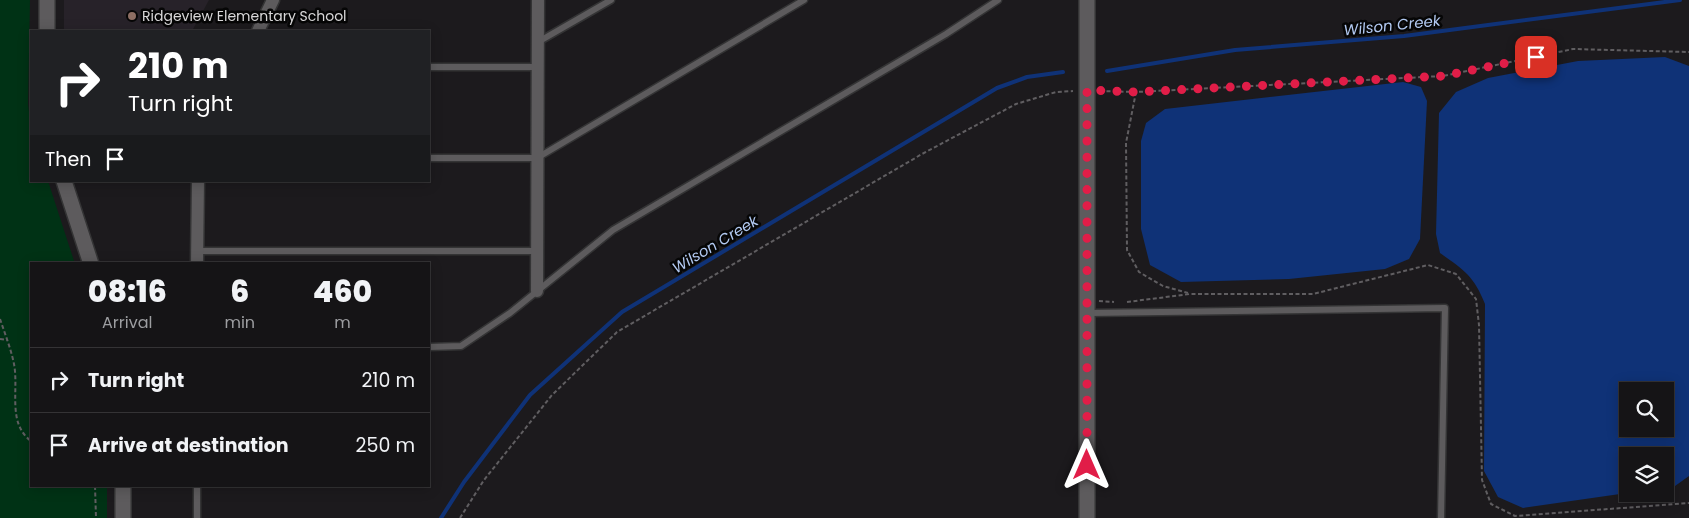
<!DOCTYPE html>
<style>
:root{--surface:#151416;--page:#1e1d1f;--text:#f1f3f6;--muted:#9d9ea1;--line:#343335}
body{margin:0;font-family:Poppins,sans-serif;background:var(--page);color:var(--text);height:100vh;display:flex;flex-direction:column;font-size:19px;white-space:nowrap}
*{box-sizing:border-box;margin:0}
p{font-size:16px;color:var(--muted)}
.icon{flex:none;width:28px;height:28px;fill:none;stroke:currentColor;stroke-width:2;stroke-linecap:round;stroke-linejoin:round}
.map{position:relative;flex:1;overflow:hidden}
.details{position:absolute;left:30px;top:262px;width:400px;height:225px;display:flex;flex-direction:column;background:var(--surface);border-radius:0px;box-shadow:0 2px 12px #0003,0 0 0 1px var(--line)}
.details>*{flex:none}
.top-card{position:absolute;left:30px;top:30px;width:400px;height:152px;border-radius:0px;box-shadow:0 2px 12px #0003,0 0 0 1px var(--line);background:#202124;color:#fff;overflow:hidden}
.fabs{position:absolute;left:1619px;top:382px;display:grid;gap:10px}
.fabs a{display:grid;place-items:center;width:55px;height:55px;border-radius:0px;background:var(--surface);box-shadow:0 2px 12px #0003,0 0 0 1px var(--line);font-size:25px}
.pin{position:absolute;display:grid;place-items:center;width:42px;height:42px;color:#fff;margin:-21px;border-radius:10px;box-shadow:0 2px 8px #0006}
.me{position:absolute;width:55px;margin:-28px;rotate:0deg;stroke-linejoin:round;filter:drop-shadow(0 0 4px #0008)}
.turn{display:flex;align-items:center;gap:18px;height:105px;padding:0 15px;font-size:22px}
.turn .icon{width:65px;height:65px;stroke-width:2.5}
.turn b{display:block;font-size:35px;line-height:42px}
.then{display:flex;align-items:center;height:48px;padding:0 15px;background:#0003;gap:10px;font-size:19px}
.eta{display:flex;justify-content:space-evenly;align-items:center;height:85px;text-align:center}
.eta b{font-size:30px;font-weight:800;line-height:35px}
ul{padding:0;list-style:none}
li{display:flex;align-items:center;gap:15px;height:65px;padding:0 15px;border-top:1px solid var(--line)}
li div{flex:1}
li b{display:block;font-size:19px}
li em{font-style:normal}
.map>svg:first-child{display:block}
.built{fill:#272229}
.green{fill:#003215}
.water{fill:#0f3277;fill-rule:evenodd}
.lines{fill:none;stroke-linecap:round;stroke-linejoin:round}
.stream{stroke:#0f3277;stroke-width:4}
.lane-casing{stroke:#343435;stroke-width:9}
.street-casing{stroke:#343435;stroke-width:15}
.secondary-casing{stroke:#343435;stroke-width:18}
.path{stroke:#605e61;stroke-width:2;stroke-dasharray:4 2.5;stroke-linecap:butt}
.lane{stroke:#5d5b5d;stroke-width:6}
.street{stroke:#5d5b5d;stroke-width:12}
.secondary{stroke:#5d5b5d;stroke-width:15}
.route{stroke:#e11d48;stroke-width:9;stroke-dasharray:0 16.2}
.education-dot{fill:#8d6e63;stroke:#060606;stroke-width:2}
.labels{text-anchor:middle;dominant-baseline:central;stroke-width:5;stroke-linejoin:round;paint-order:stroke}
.poi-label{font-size:14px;fill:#d9d8d9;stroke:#060606;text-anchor:start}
.water-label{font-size:15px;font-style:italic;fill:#b2c9f1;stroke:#060606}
</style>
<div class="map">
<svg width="1689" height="518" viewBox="0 0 1689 518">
<rect width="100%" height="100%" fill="#1c1a1d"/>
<polygon class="built" points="64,0 209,0 192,31 64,31"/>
<polygon class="green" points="0,0 30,0 28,104 31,127 31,181 48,181 75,264 31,264 31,486 107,486 107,518 0,518"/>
<g class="water">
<path d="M1665,57L1689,66V476L1675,486L1665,487V456H1628L1627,493L1523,508L1498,497L1484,471L1485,304C1474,276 1464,270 1440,253L1436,234L1439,113L1456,92L1488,78L1578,61ZM1628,391H1665V429H1628Z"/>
<polygon points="1403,82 1421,87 1427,101 1420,239 1409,259 1385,269 1289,279 1181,282 1150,265 1141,229 1141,141 1146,123 1165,109"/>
</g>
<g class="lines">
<g class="stream">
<polyline points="1107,71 1235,50 1404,36 1680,0"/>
<polyline points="441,518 464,482 530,395 622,312 997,88 1027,77 1063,72"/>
</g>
<defs>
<g id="lane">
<polyline points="538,42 611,0"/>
<polyline points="429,67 537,67"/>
<polyline points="429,158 537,158 804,0"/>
<polyline points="197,251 537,251"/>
<polyline points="1088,313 1445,308 1441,518"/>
<polyline points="429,347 461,346 510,313 613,230 946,34 998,0"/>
<polyline points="197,486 197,518"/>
</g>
<g id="street">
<polyline points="258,31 273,0"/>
<polyline points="197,264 198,181"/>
<polyline points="537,291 538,0"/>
</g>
<g id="secondary">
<polyline points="47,0 47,31"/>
<polyline points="1087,0 1087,518"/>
<polyline points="64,181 91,264"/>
<polyline points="123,486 123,518"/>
</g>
</defs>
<use href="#lane" class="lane-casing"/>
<use href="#street" class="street-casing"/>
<use href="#secondary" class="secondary-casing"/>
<g class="path">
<polyline points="1100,91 1136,92 1443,76 1573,49 1689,52"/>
<polyline points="1136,92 1126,143 1127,250 1139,272 1163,286 1188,293"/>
<polyline points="1099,301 1114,302"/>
<polyline points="1127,302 1190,294 1313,294 1428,265 1456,274 1476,299 1479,325 1482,480 1491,504 1515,516 1689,503"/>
<path d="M0,319C5,334 11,349 14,364C19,390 7,423 31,441"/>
<polyline points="0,339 7,340"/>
<polyline points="95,486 96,518"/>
<polyline points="460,518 484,480 552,395 617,332 922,154 1016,104 1056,92 1073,91"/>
</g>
<use href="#lane" class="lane"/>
<use href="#street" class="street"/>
<use href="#secondary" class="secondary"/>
</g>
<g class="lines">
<polyline class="route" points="1087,465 1087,90 1136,92 1443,76 1536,57"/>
</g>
<circle class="education-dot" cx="132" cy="16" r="5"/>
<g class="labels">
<g class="poi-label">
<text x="142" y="16">Ridgeview Elementary School</text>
</g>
<g class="water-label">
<text transform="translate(1392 25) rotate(-6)">Wilson Creek</text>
<text transform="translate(715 244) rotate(-31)">Wilson Creek</text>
</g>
</g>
</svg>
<div class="fabs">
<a><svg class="icon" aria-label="search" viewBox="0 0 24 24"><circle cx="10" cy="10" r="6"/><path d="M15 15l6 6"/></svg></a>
<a><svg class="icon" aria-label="layers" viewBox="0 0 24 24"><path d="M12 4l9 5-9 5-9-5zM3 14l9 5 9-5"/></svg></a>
</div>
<div class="pin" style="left:1536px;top:57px;background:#d93025"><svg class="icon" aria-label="arrive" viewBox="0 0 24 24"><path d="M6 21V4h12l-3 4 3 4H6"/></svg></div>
<svg class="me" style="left:1087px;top:465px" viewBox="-20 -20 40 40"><path d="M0-17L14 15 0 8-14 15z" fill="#e11d48" stroke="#fff" stroke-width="4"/></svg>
<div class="top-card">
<div class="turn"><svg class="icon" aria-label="right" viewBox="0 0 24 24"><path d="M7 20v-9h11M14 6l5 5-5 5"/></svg><div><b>210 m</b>Turn right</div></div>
<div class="then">Then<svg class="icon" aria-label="arrive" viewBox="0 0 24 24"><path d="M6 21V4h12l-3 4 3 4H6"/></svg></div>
</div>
<section class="details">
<div class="eta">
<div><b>08:16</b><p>Arrival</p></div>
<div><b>6</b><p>min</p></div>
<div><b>460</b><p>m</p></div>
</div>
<ul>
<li><svg class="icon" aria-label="right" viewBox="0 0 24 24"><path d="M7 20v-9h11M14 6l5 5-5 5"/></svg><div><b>Turn right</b></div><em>210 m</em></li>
<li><svg class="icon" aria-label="arrive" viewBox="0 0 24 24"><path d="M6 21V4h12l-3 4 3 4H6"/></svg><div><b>Arrive at destination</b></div><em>250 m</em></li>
</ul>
</section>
</div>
